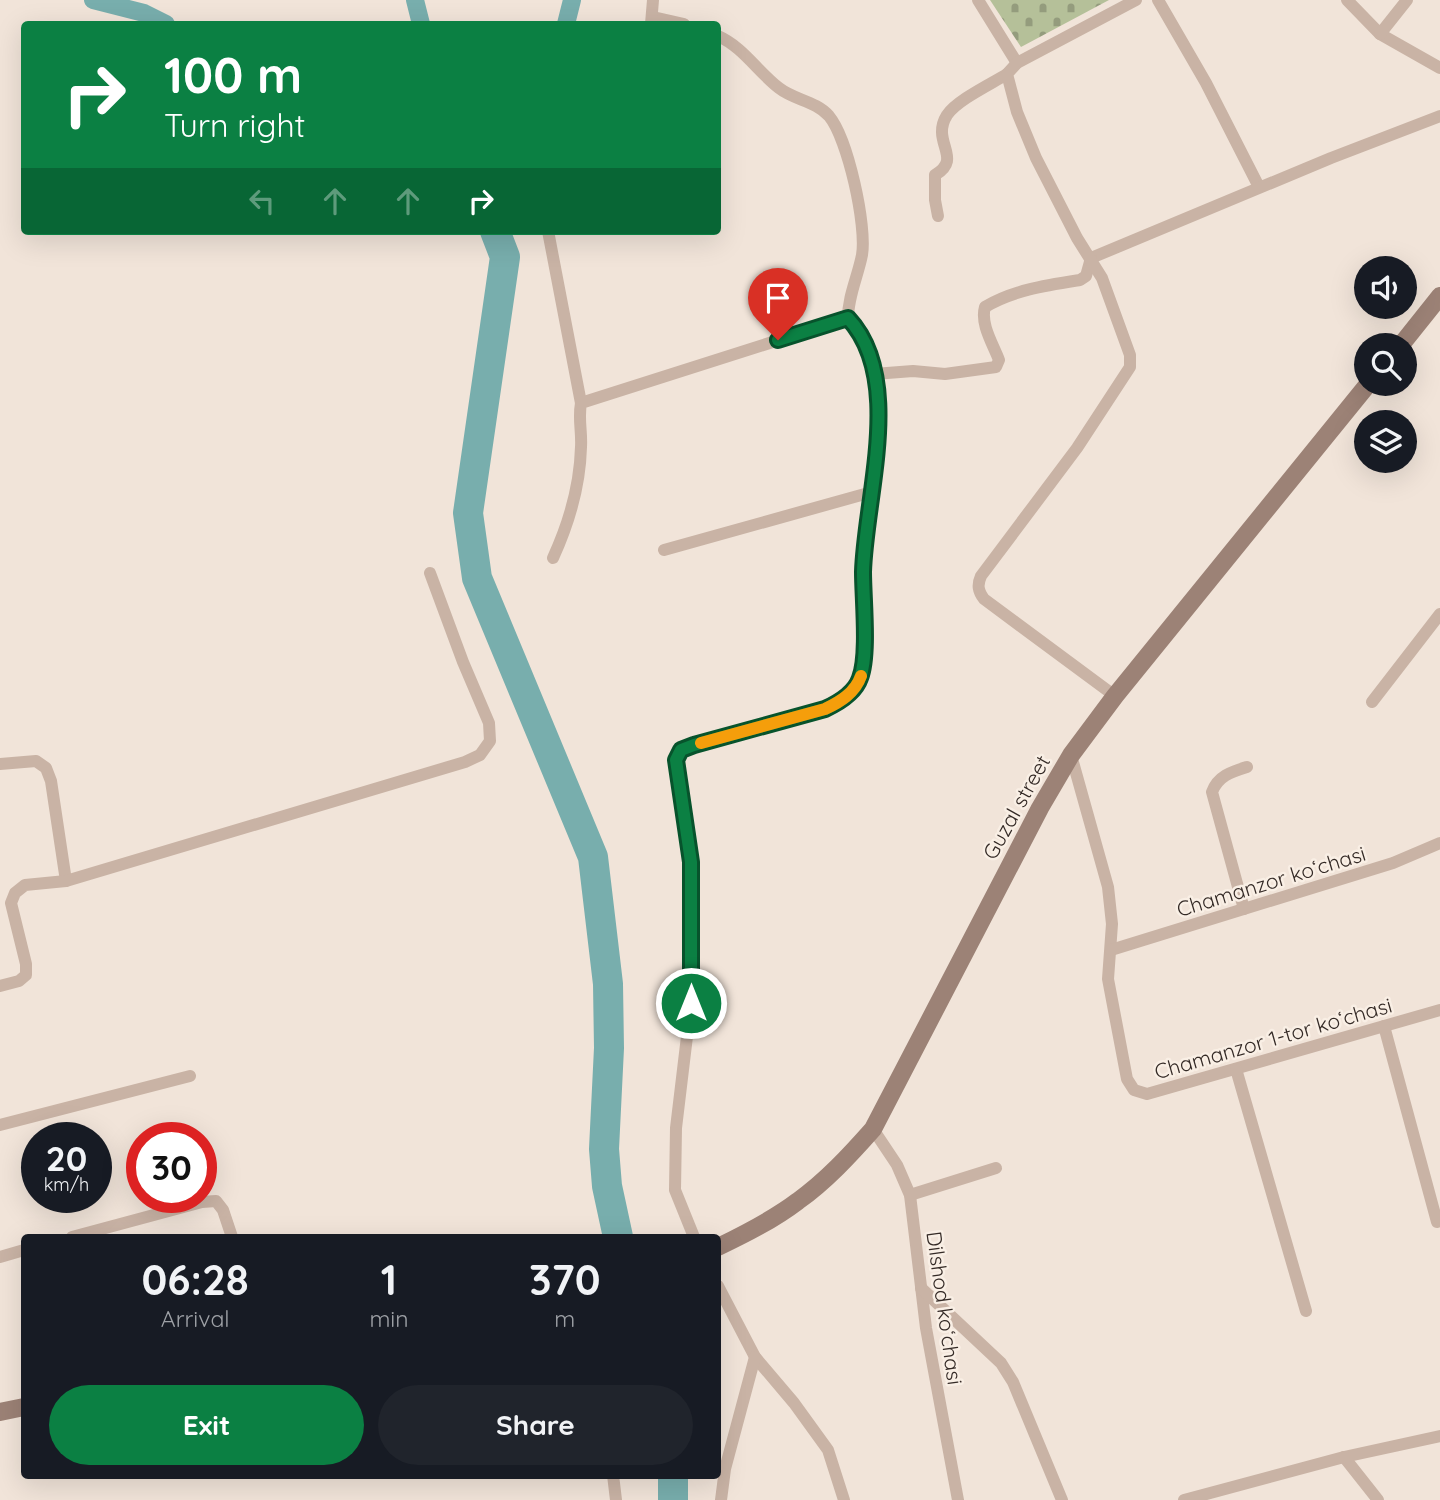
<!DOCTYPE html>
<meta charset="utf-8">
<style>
:root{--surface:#171b24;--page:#20242c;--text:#f1f3f6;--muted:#9ea1a6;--accent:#0b8043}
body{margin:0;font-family:Quicksand,sans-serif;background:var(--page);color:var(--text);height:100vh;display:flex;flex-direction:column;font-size:26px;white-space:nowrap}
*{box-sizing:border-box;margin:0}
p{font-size:23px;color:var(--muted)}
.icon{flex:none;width:38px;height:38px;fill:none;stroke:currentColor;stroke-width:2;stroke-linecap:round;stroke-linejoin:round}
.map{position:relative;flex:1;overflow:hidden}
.side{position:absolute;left:21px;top:1234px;width:700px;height:245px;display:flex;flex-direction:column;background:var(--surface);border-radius:7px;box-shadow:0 7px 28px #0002}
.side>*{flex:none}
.guide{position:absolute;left:21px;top:21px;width:700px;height:214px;border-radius:7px;box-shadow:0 7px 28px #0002;background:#0b8043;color:#fff;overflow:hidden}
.tools{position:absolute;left:1354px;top:256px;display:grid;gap:14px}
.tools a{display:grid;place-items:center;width:63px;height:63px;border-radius:50%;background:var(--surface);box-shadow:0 7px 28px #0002;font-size:35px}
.speed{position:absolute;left:21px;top:1122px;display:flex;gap:14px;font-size:35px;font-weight:700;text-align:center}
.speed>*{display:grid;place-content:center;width:91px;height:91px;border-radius:50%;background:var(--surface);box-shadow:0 7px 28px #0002;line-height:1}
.speed small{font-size:18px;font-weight:400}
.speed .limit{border:10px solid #d22;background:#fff;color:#111}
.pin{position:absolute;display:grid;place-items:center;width:60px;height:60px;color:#fff;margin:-72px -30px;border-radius:50% 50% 50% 0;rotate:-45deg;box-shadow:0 0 7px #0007}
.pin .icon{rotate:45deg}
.me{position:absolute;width:77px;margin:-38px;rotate:0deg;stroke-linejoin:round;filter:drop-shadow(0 0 5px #0008)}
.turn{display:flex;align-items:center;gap:24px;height:147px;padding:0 28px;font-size:32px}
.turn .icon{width:91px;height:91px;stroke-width:2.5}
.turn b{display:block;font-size:49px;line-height:60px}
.lanes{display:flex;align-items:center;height:66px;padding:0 28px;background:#0003;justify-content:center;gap:35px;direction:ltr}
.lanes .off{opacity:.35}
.eta{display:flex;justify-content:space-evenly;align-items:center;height:119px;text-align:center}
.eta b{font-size:42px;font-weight:700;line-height:49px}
.cta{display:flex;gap:14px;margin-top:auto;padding:14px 28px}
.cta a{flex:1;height:80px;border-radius:42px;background:var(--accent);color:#fff;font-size:28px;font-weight:700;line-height:80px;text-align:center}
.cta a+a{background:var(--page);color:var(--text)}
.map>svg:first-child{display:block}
.cemetery{fill:url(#cemetery-stones)}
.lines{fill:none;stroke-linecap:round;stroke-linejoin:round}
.canal{stroke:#78aead;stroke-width:18}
.river{stroke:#78aead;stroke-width:30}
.street{stroke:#c9b3a5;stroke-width:12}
.secondary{stroke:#9c8276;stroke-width:18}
.route-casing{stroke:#07532c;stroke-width:18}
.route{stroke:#0b8043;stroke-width:12}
.slow{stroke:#f59e0b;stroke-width:12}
.labels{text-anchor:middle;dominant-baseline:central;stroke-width:5;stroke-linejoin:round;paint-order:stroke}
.street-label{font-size:21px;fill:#342a26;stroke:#f9efe5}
</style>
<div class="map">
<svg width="1440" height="1500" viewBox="0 0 1440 1500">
<defs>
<pattern id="cemetery-stones" width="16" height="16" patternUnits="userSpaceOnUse" patternTransform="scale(1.75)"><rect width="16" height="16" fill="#b5c099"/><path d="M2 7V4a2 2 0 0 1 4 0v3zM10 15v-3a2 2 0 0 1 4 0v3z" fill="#949c7d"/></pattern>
</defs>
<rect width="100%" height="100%" fill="#f1e4d9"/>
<polygon class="cemetery" points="990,0 1109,0 1021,47"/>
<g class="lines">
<g class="canal">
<polyline points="93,0 144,13 166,24"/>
<polyline points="415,0 421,24"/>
<polyline points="566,24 572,0"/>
</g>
<g class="river">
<polyline points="495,231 505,257 468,513 477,578 593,857 608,984 609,1048 604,1149 607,1186 618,1237"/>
<polyline points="673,1500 673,1475"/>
</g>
<g class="street">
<polyline points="978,0 1017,63"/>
<polyline points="1158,0 1206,83 1259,187"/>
<polyline points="1347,0 1380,34 1440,68"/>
<polyline points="653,17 684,24"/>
<polyline points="651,24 653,0"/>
<polyline points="1380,34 1407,0"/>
<path d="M938,216L935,200V175C964,158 930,142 947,115C957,100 991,84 1007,74"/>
<polyline points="548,231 581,403"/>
<polyline points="1091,258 1331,158 1440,116"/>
<path d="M874,374L913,371L945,374L996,367L999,360C993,344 980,324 985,307C1013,290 1048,285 1080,280L1086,276L1091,258"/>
<polyline points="664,550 872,492"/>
<path d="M553,558C569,523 580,486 581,447C582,431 578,419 581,403L848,318"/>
<path d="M1115,696L984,599C978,591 977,585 981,576L1077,448L1130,367V355L1102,278L1077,238L1036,158L1017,112L1007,74L1017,63L1136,0"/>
<polyline points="1372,702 1440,614"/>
<polyline points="1071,755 1108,887 1112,924 1108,979 1127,1079 1134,1090 1147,1094 1440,1010"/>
<polyline points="0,764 36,761 46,768 51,781 66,881"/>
<path d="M1244,909L1212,792C1218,776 1231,772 1247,767"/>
<polyline points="1111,950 1393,863 1440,843"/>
<polyline points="0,986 19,981 26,975 26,964 11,903 15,893 25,885 66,881 465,762 480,755 490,741 489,723 463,662 430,573"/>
<polyline points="1384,1026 1437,1222"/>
<polyline points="1236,1069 1306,1311"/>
<polyline points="0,1125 190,1076"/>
<polyline points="873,1129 897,1165 910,1195 926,1328 958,1500"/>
<polyline points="910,1195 996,1168"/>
<polyline points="72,1237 202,1202 216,1201 223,1210 232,1237"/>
<path d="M694,1237L675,1190L676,1128L691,1003L692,862L676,760L681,750L694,745L825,709C838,703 855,693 860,678C869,655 863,599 863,572C865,496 905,380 848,318C848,296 858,276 862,255C867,226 848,139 829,116C816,101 794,100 779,88C757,71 743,47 718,36"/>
<polyline points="0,1257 24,1250"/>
<polyline points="718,1286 755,1357 794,1403 828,1450 844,1500"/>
<polyline points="921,1288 1001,1363 1013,1382 1062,1500"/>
<polyline points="1344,1457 1378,1500"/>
<polyline points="613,1475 616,1500"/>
<polyline points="721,1500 725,1469 755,1357"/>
<polyline points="1184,1500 1344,1457 1440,1436"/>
</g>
<g class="secondary">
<polyline points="1401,345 1440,296"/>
<path d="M718,1247C745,1234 773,1220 798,1201C826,1181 850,1155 873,1129L1040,808L1071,755L1115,696L1369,383"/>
<polyline points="0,1412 24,1407"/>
</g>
</g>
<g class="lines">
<defs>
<path id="route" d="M691,1003V862L676,760L681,750L694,745L825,709C838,703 855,693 860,678C869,655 863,599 863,572C865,497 905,379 848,318L778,340"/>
</defs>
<use href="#route" class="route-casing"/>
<use href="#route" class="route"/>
<path class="slow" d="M701,743L825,709C840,702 855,693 861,676"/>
</g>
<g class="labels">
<g class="street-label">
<text transform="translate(1016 807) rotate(-61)">Guzal street</text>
<text transform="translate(1271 881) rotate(-17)">Chamanzor koʻchasi</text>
<text transform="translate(1273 1038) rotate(-16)">Chamanzor 1-tor koʻchasi</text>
<text transform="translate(945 1308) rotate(82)">Dilshod koʻchasi</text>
</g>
</g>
</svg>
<div class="tools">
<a><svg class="icon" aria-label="sound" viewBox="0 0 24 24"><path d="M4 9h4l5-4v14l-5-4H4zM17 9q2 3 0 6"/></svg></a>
<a><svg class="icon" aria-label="search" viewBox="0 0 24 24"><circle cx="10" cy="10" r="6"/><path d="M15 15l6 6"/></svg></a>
<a><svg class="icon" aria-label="layers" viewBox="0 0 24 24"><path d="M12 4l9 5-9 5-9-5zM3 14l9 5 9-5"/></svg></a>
</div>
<div class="speed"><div>20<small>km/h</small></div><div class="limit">30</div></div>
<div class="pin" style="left:778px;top:340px;background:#d93025"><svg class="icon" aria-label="arrive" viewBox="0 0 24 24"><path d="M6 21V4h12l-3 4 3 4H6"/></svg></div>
<svg class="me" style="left:691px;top:1003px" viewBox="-20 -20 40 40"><circle r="17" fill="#0b8043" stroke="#fff" stroke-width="3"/><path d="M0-11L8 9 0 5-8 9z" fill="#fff"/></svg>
<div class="guide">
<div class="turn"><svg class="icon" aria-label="right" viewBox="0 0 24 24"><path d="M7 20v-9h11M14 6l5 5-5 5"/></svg><div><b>100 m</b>Turn right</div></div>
<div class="lanes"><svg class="icon off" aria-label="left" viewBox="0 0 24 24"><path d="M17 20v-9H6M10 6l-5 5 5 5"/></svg><svg class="icon off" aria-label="ahead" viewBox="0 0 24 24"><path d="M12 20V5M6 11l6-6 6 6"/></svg><svg class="icon off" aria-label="ahead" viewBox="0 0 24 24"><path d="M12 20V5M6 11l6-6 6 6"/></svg><svg class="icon" aria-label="right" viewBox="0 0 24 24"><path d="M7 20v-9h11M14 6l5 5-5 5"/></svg></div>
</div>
<section class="side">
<div class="eta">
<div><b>06:28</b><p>Arrival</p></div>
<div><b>1</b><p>min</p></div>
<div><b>370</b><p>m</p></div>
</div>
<div class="cta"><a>Exit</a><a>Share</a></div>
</section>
</div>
